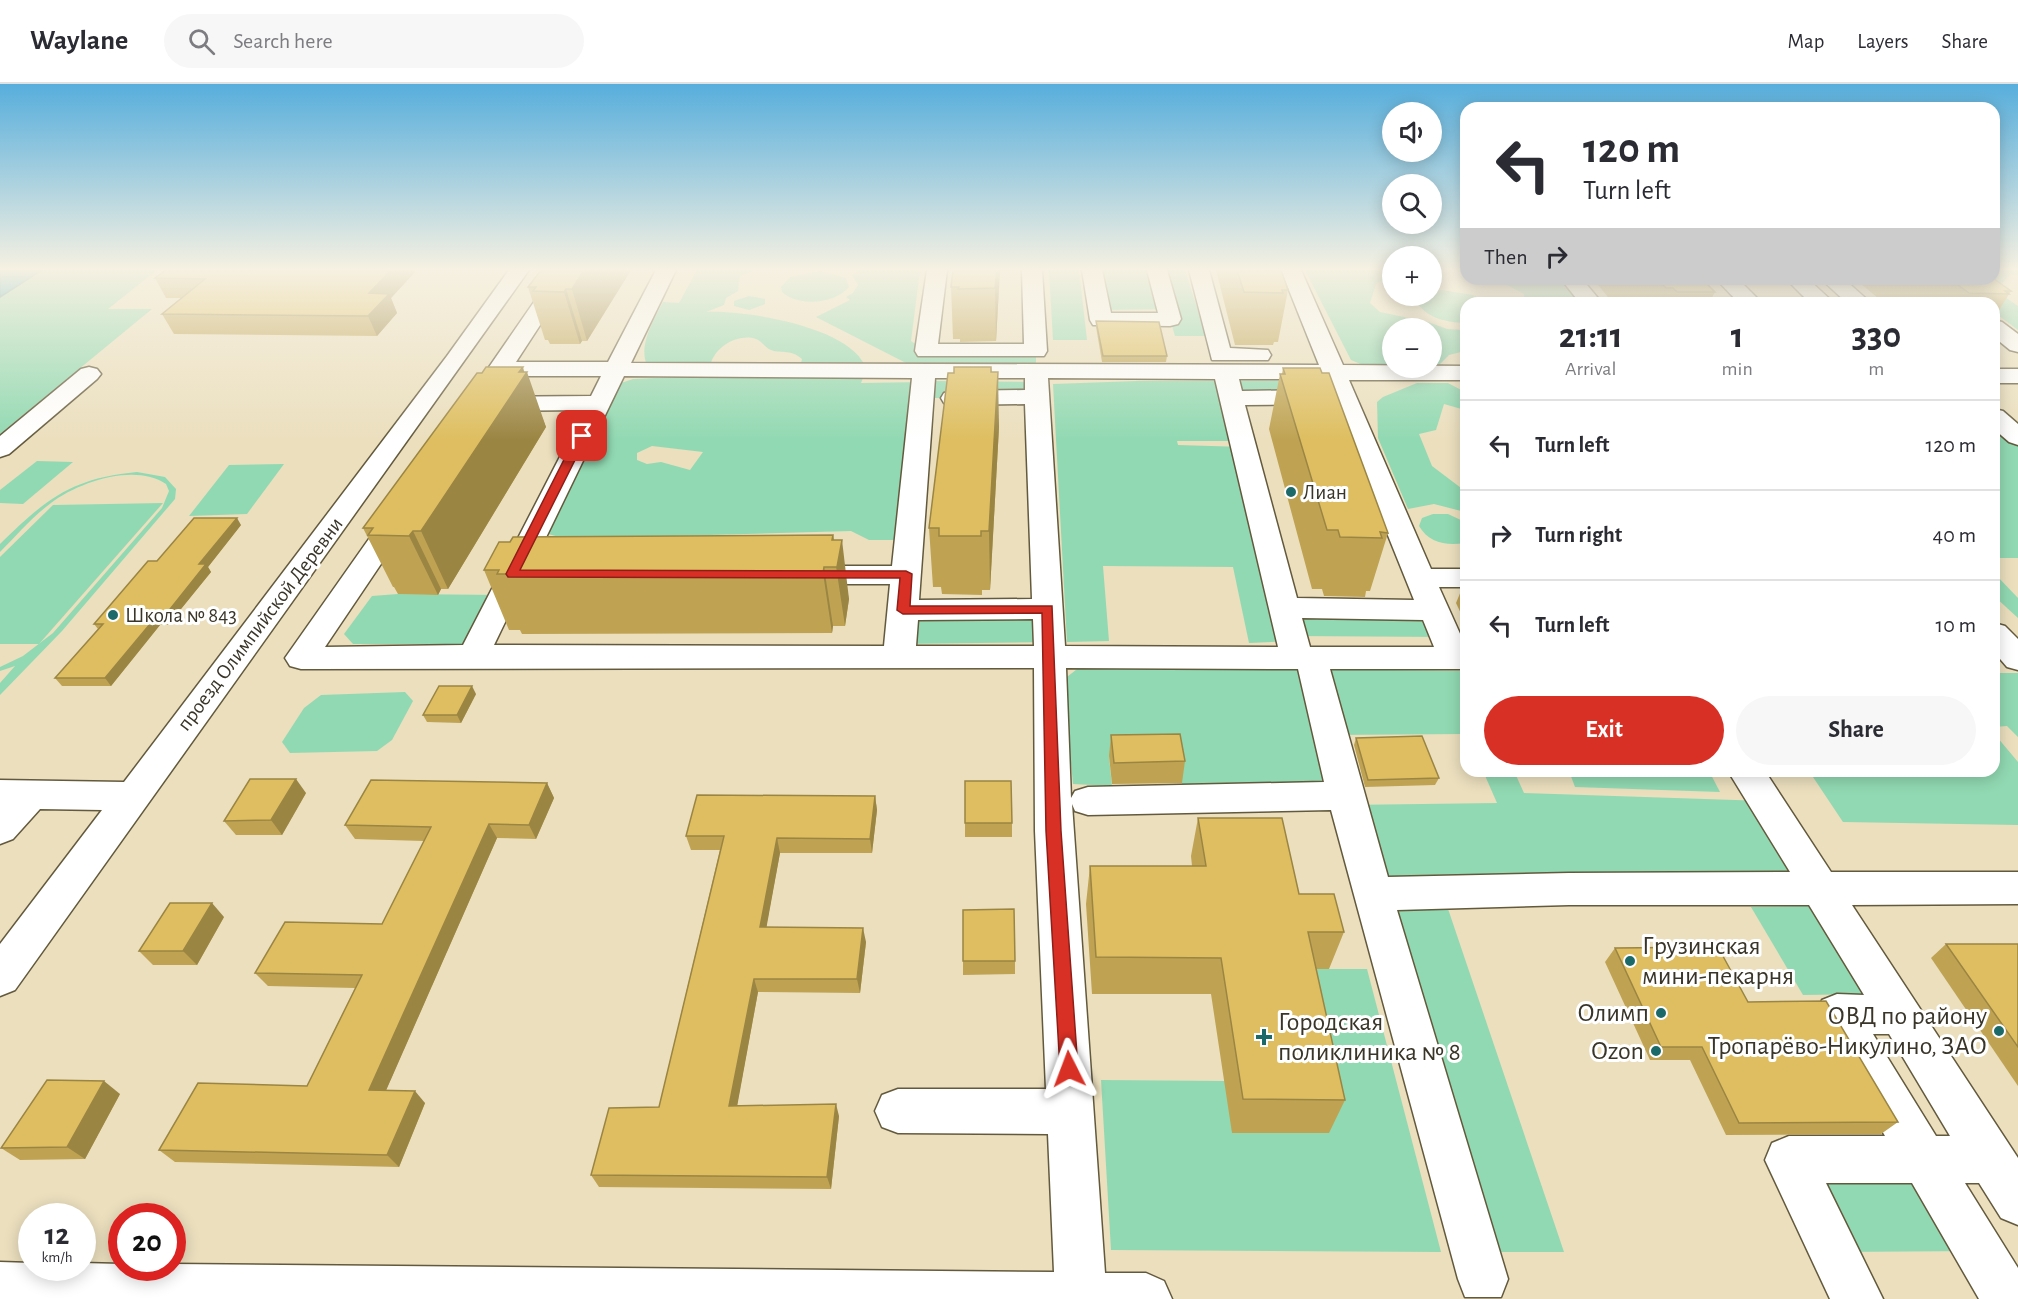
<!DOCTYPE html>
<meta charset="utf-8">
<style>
:root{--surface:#fff;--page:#f7f7f7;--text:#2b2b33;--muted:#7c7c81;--line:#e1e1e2;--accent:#d93025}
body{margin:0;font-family:"Alegreya Sans",sans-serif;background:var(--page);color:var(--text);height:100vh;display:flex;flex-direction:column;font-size:22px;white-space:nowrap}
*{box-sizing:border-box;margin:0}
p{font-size:20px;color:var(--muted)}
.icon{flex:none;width:33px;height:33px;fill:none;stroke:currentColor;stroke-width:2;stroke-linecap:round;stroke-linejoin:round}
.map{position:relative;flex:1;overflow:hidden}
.side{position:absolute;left:1460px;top:213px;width:540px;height:480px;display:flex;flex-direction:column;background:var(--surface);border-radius:18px;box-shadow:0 3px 15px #0003}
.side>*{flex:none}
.top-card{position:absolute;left:1460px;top:18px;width:540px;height:183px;border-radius:18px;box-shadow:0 3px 15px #0003;background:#fff;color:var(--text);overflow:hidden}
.tools{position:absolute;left:1382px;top:18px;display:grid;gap:12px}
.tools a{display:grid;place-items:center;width:60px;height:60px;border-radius:50%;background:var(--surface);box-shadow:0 3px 15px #0003;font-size:30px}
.speed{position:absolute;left:18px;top:1119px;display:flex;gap:12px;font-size:30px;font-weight:700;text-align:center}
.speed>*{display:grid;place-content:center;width:78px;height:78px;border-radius:50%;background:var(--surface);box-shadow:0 3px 15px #0003;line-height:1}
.speed small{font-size:15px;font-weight:400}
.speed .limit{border:9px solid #d22;background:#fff;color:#111}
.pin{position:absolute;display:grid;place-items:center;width:51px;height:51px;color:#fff;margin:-26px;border-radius:12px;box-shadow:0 3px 9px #0006}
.me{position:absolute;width:66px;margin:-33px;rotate:357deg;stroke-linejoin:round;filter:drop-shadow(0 0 4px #0008)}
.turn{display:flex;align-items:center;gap:21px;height:126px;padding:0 24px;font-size:27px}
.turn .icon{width:78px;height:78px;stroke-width:2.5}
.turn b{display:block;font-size:42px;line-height:51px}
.then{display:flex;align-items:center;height:57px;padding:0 24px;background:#0003;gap:12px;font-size:22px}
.eta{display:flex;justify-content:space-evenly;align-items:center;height:102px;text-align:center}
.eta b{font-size:36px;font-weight:700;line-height:42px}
.action{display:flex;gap:12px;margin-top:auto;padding:12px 24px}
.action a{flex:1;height:69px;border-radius:36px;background:var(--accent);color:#fff;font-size:24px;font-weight:700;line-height:69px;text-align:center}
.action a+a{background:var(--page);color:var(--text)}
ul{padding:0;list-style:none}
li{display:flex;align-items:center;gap:18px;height:90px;padding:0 24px;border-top:2px solid var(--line)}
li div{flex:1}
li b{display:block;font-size:22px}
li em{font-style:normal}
header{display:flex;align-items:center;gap:36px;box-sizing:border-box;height:84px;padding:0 30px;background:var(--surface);border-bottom:2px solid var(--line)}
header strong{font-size:28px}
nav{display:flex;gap:33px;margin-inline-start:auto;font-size:21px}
.search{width:420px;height:54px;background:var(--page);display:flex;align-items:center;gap:15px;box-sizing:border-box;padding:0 21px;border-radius:33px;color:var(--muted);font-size:22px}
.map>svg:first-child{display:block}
.green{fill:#91d9b2;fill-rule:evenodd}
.water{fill:#1fa5cb;stroke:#27839a;stroke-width:1.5}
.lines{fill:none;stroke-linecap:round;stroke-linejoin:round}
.minor-casing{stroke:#63593c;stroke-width:3}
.minor{fill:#fff;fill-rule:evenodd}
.wall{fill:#bfa353}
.shaded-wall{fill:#9b8543}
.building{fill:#debe60;stroke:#9b8543;stroke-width:1.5}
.route{fill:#d93025;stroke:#8d1f18;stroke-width:1.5}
.poi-dot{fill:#1c696a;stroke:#fff;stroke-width:2}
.labels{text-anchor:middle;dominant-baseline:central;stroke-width:6;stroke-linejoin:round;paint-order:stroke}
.poi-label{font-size:21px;fill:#393528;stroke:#fff;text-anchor:start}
.street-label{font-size:21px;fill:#393528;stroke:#fff}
.near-poi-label{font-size:26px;fill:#393528;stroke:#fff;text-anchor:end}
</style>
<header>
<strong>Waylane</strong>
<div class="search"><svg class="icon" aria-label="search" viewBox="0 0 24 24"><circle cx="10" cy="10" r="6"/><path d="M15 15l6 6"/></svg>Search here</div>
<nav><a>Map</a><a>Layers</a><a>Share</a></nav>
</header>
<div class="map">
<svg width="2018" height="1215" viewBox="0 0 2018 1215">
<rect width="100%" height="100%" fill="#ebdfbe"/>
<g class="green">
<polygon points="0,186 157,186 108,225 152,225 0,350"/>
<path d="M697,186H755L740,192L738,207L726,214L724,221L706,228C744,226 848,242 865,282L801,279L802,275C791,265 783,270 771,266C765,264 762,257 756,255C739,249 716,262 711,279L647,281C638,262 654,235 663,218L679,219Z"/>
<polygon points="854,186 920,186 911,257 926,267 1036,267 1036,280 908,280 816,233 850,216 846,213 853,209 858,201 852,191 858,188"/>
<polygon points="1049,186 1079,186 1087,256 1053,256"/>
<polygon points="1092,186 1185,186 1206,252 1175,252 1167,225 1099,226"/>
<polygon points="1305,186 1392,186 1392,190 1376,200 1370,219 1380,228 1428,238 1447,245 1465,246 1465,267 1449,271 1440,280 1431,280 1431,244 1392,244 1392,280 1363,281 1351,276"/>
<polygon points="1994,186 2018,186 2018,191 2010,190 1996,207 2018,222 2018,246 1994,228"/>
<path d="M820,187L846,194L849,203C835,220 798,223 782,208L781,203L790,193Z"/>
<polygon points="1496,195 1539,195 1550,200 1563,197 1582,219 1523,219 1524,210"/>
<path d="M1441,206L1473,211L1487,219H1466L1465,239C1447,238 1429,235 1418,220L1419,213Z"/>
<polygon points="749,212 765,215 765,220 749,226 734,222 734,217"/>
<path d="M677,293L863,294L861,299L923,298L909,456H869L851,447L567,455L548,450L621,299L633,295ZM652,362L703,368L690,386L661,378L647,380L637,376V369Z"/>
<polygon points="1337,296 1242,314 1237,297"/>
<polygon points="933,297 1037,298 1037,313 933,314"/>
<polygon points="1137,297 1227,297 1242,357 1177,357 1178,361 1244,363 1285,524 1434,526 1445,553 1293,552 1293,557 1249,559 1233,483 1103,482 1109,557 1067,558 1053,300"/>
<polygon points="1417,299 1448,299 1465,308 1465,326 1444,320 1436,346 1419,350 1432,382 1465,407 1465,428 1434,420 1408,425 1378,354 1377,318 1383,313"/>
<polygon points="1994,332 2018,353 2018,474 1994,474"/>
<polygon points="37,377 73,378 23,420 0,419 0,406"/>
<polygon points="284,380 247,430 189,432 229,381"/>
<path d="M137,388L165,393L176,405L175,415L62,547L0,611V599L15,582L0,587V583L23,572L53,549L162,424L169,407L166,400C135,379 79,398 51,419C32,433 17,451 0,468V460C45,416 71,394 137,388Z"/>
<polygon points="163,419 39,560 0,560 0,473 53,421"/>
<path d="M1433,430H1448L1465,438V459C1446,462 1429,459 1419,442L1422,434Z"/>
<polygon points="1994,489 2018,514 2018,534 1994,512"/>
<polygon points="398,510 502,511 479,560 353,560 344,550 372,512"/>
<polygon points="1048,525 1050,558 900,560 903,526"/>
<polygon points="1081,582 1465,587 1465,650 1331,651 1342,704 1248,705 1182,700 1177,671 1109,673 1112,702 1073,700 1063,596"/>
<polygon points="1994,589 2018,589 2018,653 2007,642 1994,643"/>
<polygon points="405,608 413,617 392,656 377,667 290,669 282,658 304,624 321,611"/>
<polygon points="1994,653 1997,653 2018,678 2018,741 1843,738 1809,687 1994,687"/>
<polygon points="1483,687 1514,687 1524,709 1765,717 1821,806 1443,810 1564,1168 1475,1168 1347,721 1497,719"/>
<polygon points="1569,687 1709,687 1720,708 1575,703"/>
<polygon points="1816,822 1872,910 1803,911 1751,823"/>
<polygon points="1295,885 1367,885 1441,1168 1111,1166 1101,996 1224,997"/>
<polygon points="1934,1092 1979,1167 1834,1168 1797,1093"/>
</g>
<polygon class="water" points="0,186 42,186 0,213"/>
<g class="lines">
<defs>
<g id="minor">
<polygon points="509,186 529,186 15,906 0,912 0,860 102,726 40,725 13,755 0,760 0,696 124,698 447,272"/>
<path d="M556,186H576L516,278H608L656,186H676L631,279L1319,281L1281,186H1301L1343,281L1466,282V296H1349L1431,485H1466V503H1439L1466,563V585H1330L1388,793L1569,789L1790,788L1728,687H1765L1831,788H2018V820L1852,821L2018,1074V1141L2001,1134L1979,1099H1965L2018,1184V1215H1979L1912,1099H1826L1883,1215H1830L1765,1076L1772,1059L1789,1052H1885L1816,930L1822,916L1837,910L1864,911L1809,821H1569L1397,826L1508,1195L1501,1213H1465L1458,1195L1331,726L1088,731L1075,727L1072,720L1105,1189H1146L1164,1197L1172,1215H0V1178L32,1179V1184H82V1179L122,1180V1184H172V1180L1054,1188L1048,1050L898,1049L882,1043L875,1027L882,1011L898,1005H1046L1035,747L1034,584L301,585L290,582L285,574L390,425L400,423L410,425L414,431L325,563L463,561L584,326L493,327L484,325L481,320L484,315L493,313L591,312L601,292H506L498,304H482L478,299ZM624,292L912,294L892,482H802L792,484L787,491L792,498L802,500H890L884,562L494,561ZM935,294H1025V306L953,307L944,309L941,314L944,319L953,321L1025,320L1032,515L919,516ZM1048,294L1215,295L1278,563L1065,562ZM1239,295H1325L1414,516L1297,514L1245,321L1320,320L1329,318L1332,313L1329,308L1320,306L1242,307ZM1302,534L1423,536L1434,563H1310ZM1033,535L1034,562H916L918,536ZM1066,584L1298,585L1324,698L1088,703L1075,707L1071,714ZM1873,950H1889L1950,1052H1936Z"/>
<polygon points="927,186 947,186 938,260 1024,260 1022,186 1042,186 1047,267 1044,272 918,272 915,267"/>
<polygon points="1082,186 1102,186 1111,229 1158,229 1147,186 1167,186 1181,235 1178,240 1170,242 1093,241 1090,236"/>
<polygon points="1189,186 1209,186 1230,264 1268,266 1271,271 1268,276 1212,276"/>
<polygon points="1561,195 1582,195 1602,219 1580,219"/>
<polygon points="1716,195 1738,195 1762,219 1739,219"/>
<polygon points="1786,195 1808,195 1834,219 1810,219"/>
<polygon points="1821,195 1844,195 1871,219 1847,219"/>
<polygon points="1994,236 2002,238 2018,250 2018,268 2010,266 1994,253"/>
<polygon points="89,283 97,285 101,290 97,295 9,370 0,373 0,352 81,285"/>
<rect x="1994" y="285" width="24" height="14"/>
<polygon points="1994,325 2003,327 2018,340 2018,361 2009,358 1994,345"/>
<polygon points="1994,539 2005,542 2018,555 2018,586 2007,583 1994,568"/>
</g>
</defs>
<use href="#minor" class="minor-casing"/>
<use href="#minor" class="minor"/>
</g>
<g class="wall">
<polygon points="166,186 414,186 415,188 391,214 397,229 377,252 174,250 162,230 181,214 166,214 155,194"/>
<polygon points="631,186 587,257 582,257 580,260 550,260 548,256 545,256 528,203"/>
<polygon points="1000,186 996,257 960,258 960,255 953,255 951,203"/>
<polygon points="1216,186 1281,186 1288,206 1278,258 1274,258 1273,261 1235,261"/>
<polygon points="1593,195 1702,195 1715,208 1709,219 1613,219"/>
<polygon points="1855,195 1994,195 2011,207 1994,234 1994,219 1884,219"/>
<polygon points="1096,237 1167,272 1166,278 1102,278 1096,243"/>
<polygon points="991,283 999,343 990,506 982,506 982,511 942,510 941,503 933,503 929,444 954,289"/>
<polygon points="1283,284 1388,449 1370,507 1366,507 1365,513 1324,512 1322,505 1312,505 1269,345 1280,290 1282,290"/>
<polygon points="524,288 546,343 448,505 441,505 438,511 398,510 394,503 393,503 363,444"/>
<polygon points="241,441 208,483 211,488 168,541 160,541 111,602 62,602 55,594 98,545 94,540 157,477"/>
<polygon points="833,451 849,515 845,542 833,542 832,549 522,550 520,546 509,546 484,486"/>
<polygon points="1466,495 1466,540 1456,519"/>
<polygon points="476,610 461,639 427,638 423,631"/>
<polygon points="1111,651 1185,677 1182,699 1112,700 1109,672"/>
<polygon points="1356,654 1439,694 1435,701 1365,703 1354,661"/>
<polygon points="547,699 554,714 536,755 497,754 386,1006 425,1019 399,1083 175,1078 159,1066 307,1002 355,904 268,902 255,889 382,840 424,757 355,755 345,741"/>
<polygon points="306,709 282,751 236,751 224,737"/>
<polygon points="875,712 877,726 872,769 780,769 766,843 866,858 860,909 758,908 737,1021 839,1032 831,1105 599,1103 591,1091 659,1023 720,766 691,766 686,752"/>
<polygon points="1198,734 1299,810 1344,848 1329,885 1316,885 1345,1016 1329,1049 1232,1049 1211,910 1092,910 1086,820 1090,782 1192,782 1191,772"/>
<rect x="965" y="739" width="47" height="14"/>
<polygon points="224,833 197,881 153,881 139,867"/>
<polygon points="1946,860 2018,860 2018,1002 1931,874"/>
<polygon points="1615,864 1748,918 1898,1038 1881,1050 1726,1051 1690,976 1650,976 1605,878"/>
<polygon points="963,877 1015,877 1015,890 963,891"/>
<polygon points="120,1010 85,1075 20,1076 1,1064"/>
</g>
<g class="shaded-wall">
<polygon points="391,186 414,186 415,188 391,214 397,229 377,252 368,232 369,209"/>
<polygon points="584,186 631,186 587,257 572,205"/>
<polygon points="997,186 1000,186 996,257 995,204"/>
<polygon points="566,205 582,257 580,260 564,208"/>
<polygon points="523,283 525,291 527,288 546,343 448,505 421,447"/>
<polygon points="998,288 999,343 990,506 989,447"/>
<polygon points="237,434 241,441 208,483 211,488 168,541 163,534 199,480"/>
<polygon points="413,447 441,505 438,511 409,452"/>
<polygon points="833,451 837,480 842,456 849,515 845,542 832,456"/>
<polygon points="824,483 833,542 832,549 823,489"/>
<polygon points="155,534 160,541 111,602 105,594"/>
<polygon points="472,602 476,610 461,639 457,631"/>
<polygon points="296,695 306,709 282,751 271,736"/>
<polygon points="547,699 554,714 536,755 529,741"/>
<polygon points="875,712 877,726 872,769 870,755"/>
<polygon points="489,740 497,754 381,1018 369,1006"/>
<polygon points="777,754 780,769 764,857 760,843"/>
<polygon points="212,819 224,833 197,881 183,867"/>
<polygon points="863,844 866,858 860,909 857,895"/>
<polygon points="754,895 758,908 735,1034 729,1022"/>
<polygon points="104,997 120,1010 85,1075 67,1063"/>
<polygon points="415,1007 425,1019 399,1083 387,1071"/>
<polygon points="836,1020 839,1032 831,1105 827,1093"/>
</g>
<g class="building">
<polygon points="166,186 391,186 369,209 389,210 368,232 162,230 205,195 155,194"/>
<polygon points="541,186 584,186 572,205 566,205 564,208 533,207 536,203 528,203"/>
<polygon points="953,186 997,186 995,204 958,205 959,203 951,203"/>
<polygon points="1237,186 1281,186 1288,206 1282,206 1283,209 1244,208"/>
<polygon points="1658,195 1702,195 1715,208 1677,208 1673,204 1666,204"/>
<polygon points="1950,195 1994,195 2011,207 2005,207 2009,210 1969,209"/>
<polygon points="1096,237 1159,238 1167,272 1103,272"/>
<polygon points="486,283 523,283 519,288 527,288 421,447 413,447 409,452 368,451 373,444 363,444 477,289 482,289"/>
<polygon points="954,283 991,283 991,288 998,288 989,447 981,447 981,452 939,452 939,444 929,444 948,289 954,289"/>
<polygon points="1283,284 1320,284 1322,289 1329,289 1388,449 1380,448 1382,454 1340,453 1338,446 1327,446 1280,290 1285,290"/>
<polygon points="194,434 237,434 199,480 206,480 163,534 155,534 105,594 55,594 103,540 94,540 148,477 157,477"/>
<polygon points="833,451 832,456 842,456 837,483 824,483 823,489 497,490 499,486 484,486 499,458 510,458 513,453"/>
<polygon points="439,602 472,602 457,631 423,631"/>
<polygon points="1180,650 1185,677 1114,679 1111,651"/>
<polygon points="1422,652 1439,694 1368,696 1356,654"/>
<polygon points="250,695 296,695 271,736 224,737"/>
<polygon points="371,696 547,699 529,741 489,740 369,1006 415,1007 387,1071 159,1066 198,999 307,1002 362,891 255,889 285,838 382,840 431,743 345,741"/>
<polygon points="965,697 1011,697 1012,739 965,739"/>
<polygon points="697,711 875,712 870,755 777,754 760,843 863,844 857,895 754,895 729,1022 836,1020 827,1093 591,1091 609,1024 659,1023 724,752 686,752"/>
<polygon points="1198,734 1282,734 1299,810 1334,810 1344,848 1308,848 1345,1016 1243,1015 1221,874 1096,873 1090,782 1206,782"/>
<polygon points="170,819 212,819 183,867 139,867"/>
<polygon points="1014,825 1015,877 963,877 963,826"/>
<polygon points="1946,860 2018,860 2018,963"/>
<polygon points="1718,863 1748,918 1826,917 1898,1038 1739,1039 1702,963 1661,963 1615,864"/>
<polygon points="47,996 104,997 67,1063 1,1064"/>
</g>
<linearGradient id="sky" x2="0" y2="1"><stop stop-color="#57aedc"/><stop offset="0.52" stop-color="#f6f1e2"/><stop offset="1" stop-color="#f6f1e2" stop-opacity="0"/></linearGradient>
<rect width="2018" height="356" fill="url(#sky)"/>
<polygon class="route" points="582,349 587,352 520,486 906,487 912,490 910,522 1052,522 1061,747 1078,985 1075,991 1069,994 1062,991 1060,985 1046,747 1042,529 903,530 897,526 900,494 508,493 506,490 576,352"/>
<g class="poi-dot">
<circle cx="1291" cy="408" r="6"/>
<circle cx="113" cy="531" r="6"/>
<circle cx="1630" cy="877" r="6"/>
<circle cx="1661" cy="929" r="6"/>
<circle cx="1999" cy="947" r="6"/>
<path d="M1261 944h6v6h6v6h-6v6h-6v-6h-6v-6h6z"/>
<circle cx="1656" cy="967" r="6"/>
</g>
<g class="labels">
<g class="poi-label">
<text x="1303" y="408">Лиан</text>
<text x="125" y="531">Школа № 843</text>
</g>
<g class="street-label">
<text transform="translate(260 540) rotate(-53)">проезд Олимпийской Деревни</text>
</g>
<g class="near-poi-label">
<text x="1642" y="862" text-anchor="start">Грузинская<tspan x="1642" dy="30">мини-пекарня</tspan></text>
<text x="1649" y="929">Олимп</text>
<text x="1987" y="932">ОВД по району<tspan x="1987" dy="30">Тропарёво-Никулино, ЗАО</tspan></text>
<text x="1278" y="938" text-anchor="start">Городская<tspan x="1278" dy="30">поликлиника № 8</tspan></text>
<text x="1644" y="967">Ozon</text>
</g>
</g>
</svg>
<div class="tools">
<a><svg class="icon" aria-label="sound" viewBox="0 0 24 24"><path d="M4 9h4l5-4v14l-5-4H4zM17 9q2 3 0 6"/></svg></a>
<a><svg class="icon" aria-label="search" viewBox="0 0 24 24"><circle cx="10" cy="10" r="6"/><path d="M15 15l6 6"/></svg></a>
<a>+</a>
<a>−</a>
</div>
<div class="speed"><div>12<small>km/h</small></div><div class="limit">20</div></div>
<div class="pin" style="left:582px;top:352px;background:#d93025"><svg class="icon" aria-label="arrive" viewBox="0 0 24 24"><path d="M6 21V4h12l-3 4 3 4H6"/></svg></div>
<svg class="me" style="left:1069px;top:985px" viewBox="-20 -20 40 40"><path d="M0-17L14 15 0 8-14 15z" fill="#d93025" stroke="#fff" stroke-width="4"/></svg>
<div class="top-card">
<div class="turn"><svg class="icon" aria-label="left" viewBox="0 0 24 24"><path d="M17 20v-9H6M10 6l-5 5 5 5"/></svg><div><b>120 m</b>Turn left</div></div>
<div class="then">Then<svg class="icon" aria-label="right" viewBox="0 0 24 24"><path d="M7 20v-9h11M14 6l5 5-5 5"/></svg></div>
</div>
<section class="side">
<div class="eta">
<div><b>21:11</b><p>Arrival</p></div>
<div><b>1</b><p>min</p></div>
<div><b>330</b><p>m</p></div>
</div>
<ul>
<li><svg class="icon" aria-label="left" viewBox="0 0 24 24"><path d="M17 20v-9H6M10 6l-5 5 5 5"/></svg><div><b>Turn left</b></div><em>120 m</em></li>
<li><svg class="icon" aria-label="right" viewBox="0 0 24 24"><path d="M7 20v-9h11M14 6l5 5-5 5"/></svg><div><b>Turn right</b></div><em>40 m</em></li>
<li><svg class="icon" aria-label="left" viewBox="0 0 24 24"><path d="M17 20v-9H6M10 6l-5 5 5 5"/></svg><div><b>Turn left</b></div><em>10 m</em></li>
</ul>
<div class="action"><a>Exit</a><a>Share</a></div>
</section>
</div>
